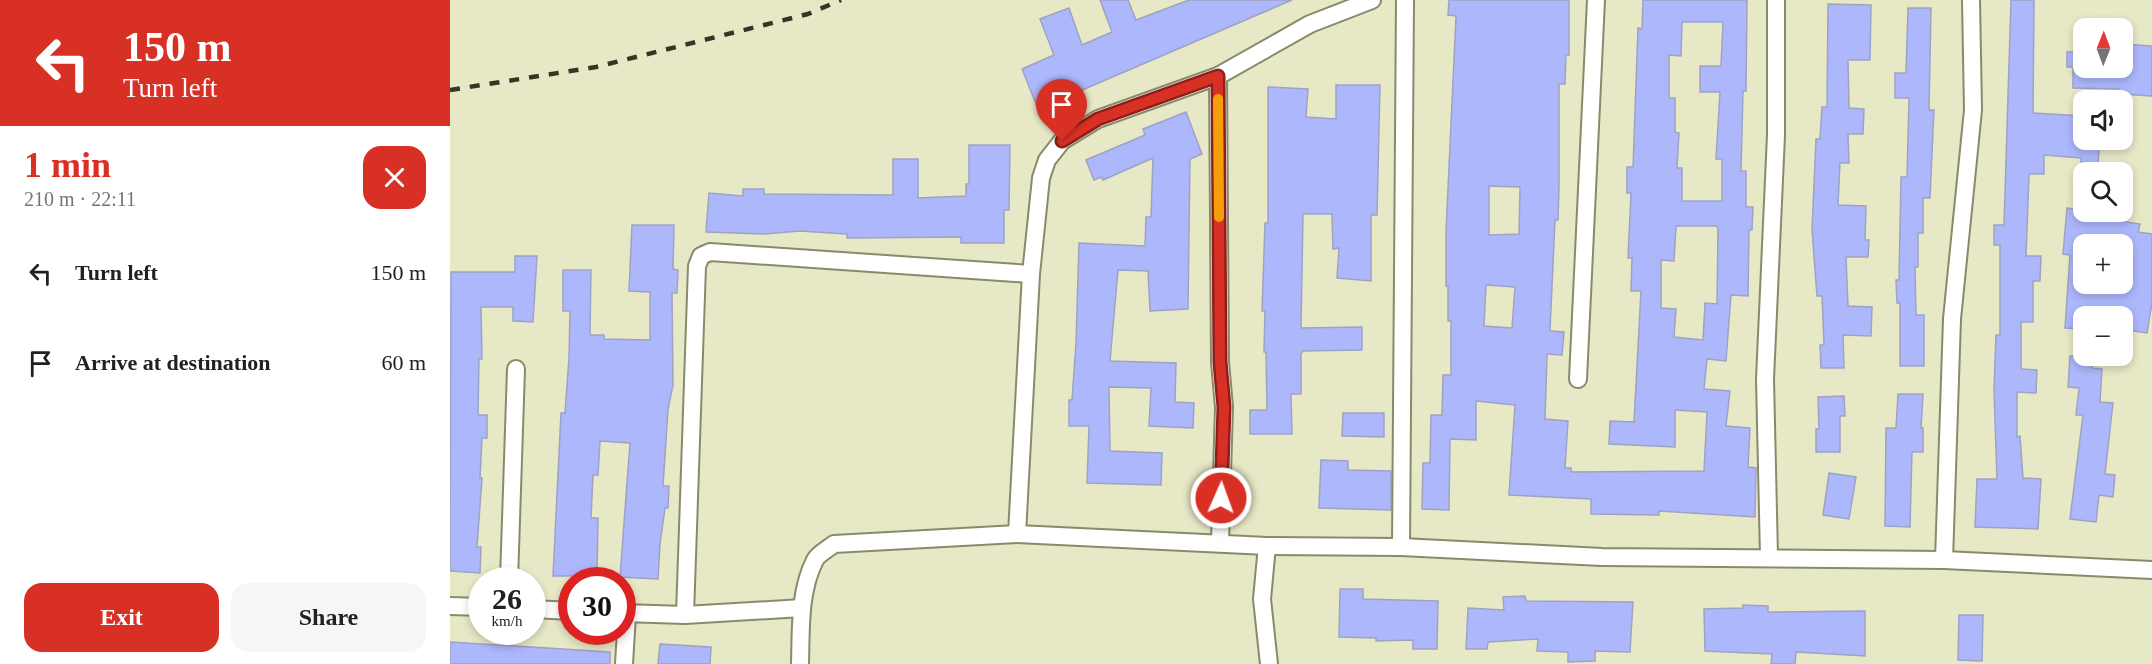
<!DOCTYPE html>
<meta charset="utf-8">
<style>
:root{--surface:#fff;--page:#f6f6f6;--text:#202124;--muted:#757577;--accent:#d93025}
body{margin:0;font-family:"Times New Roman",serif;background:var(--page);color:var(--text);height:100vh;display:flex;flex-direction:column;font-size:22px;white-space:nowrap}
*{box-sizing:border-box;margin:0}
p{font-size:20px;color:var(--muted)}
.icon{flex:none;width:33px;height:33px;fill:none;stroke:currentColor;stroke-width:2;stroke-linecap:round;stroke-linejoin:round}
.map{position:relative;flex:1;overflow:hidden}
.side{display:flex;flex-direction:column;background:var(--surface);width:450px}
.side>*{flex:none}
.banner{background:#d93025;color:#fff;overflow:hidden}
.needle{width:39px;rotate:1deg}
.buttons{position:absolute;left:1623px;top:18px;display:grid;gap:12px}
.buttons a{display:grid;place-items:center;width:60px;height:60px;border-radius:12px;background:var(--surface);box-shadow:0 3px 9px #0003;font-size:30px}
.speed{position:absolute;left:18px;top:567px;display:flex;gap:12px;font-size:30px;font-weight:700;text-align:center}
.speed>*{display:grid;place-content:center;width:78px;height:78px;border-radius:50%;background:var(--surface);box-shadow:0 3px 9px #0003;line-height:1}
.speed small{font-size:15px;font-weight:400}
.speed .limit{border:9px solid #d22;background:#fff;color:#111}
.pin{position:absolute;display:grid;place-items:center;width:51px;height:51px;color:#fff;margin:-62px -26px;border-radius:50% 50% 50% 0;rotate:-45deg;box-shadow:0 0 6px #0007}
.pin .icon{rotate:45deg}
.me{position:absolute;width:66px;margin:-33px;rotate:2deg;stroke-linejoin:round;filter:drop-shadow(0 0 4px #0008)}
.turn{display:flex;align-items:center;gap:21px;height:126px;padding:0 24px;font-size:27px}
.turn .icon{width:78px;height:78px;stroke-width:2.5}
.turn b{display:block;font-size:42px;line-height:51px}
.round{display:grid;place-items:center;flex:none;width:63px;height:63px;border-radius:18px;background:var(--page)}
.head{display:flex;align-items:center;justify-content:space-between;height:102px;padding:0 24px}
h1{font-size:36px;font-weight:700;line-height:45px;color:var(--accent)}
.cta{display:flex;gap:12px;margin-top:auto;padding:12px 24px}
.cta a{flex:1;height:69px;border-radius:18px;background:var(--accent);color:#fff;font-size:24px;font-weight:700;line-height:69px;text-align:center}
.cta a+a{background:var(--page);color:var(--text)}
ul{padding:0;list-style:none}
li{display:flex;align-items:center;gap:18px;height:90px;padding:0 24px}
li div{flex:1}
li b{display:block;font-size:22px}
li em{font-style:normal}
main{display:flex;flex:1;min-height:0}
.map>svg:first-child{display:block}
.building{fill:#adb7fc;stroke:#9ea3c2;stroke-width:1.5;fill-rule:evenodd}
.lines{fill:none;stroke-linecap:round;stroke-linejoin:round}
.street-casing{stroke:#898a6b;stroke-width:20}
.street{stroke:#fff;stroke-width:16}
.rail{stroke:#363628;stroke-width:4.5;stroke-dasharray:10 10;stroke-linecap:butt}
.route-casing{stroke:#8d1f18;stroke-width:15}
.route{stroke:#d93025;stroke-width:10}
.slow{stroke:#f59e0b;stroke-width:10}
</style>
<main>
<section class="side">
<div class="banner">
<div class="turn"><svg class="icon" aria-label="left" viewBox="0 0 24 24"><path d="M17 20v-9H6M10 6l-5 5 5 5"/></svg><div><b>150 m</b>Turn left</div></div>
</div>
<div class="head"><div><h1>1 min</h1><p>210 m · 22:11</p></div><a class="round" style="background:#d93025;color:#fff"><svg class="icon" aria-label="close" viewBox="0 0 24 24"><path d="M6 6l12 12M18 6L6 18"/></svg></a></div>
<ul>
<li><svg class="icon" aria-label="left" viewBox="0 0 24 24"><path d="M17 20v-9H6M10 6l-5 5 5 5"/></svg><div><b>Turn left</b></div><em>150 m</em></li>
<li><svg class="icon" aria-label="arrive" viewBox="0 0 24 24"><path d="M6 21V4h12l-3 4 3 4H6"/></svg><div><b>Arrive at destination</b></div><em>60 m</em></li>
</ul>
<div class="cta"><a>Exit</a><a>Share</a></div>
</section>
<div class="map">
<svg width="1702" height="664" viewBox="0 0 1702 664">
<rect width="100%" height="100%" fill="#e7e8c6"/>
<g class="building">
<polygon points="650,0 678,0 686,20 739,0 842,0 588,109 572,69 604,55 590,19 619,8 632,45 662,32"/>
<path d="M999,0H1119V55H1116L1115,84H1109V188L1108,220H1105L1100,331L1114,332L1112,355L1097,354L1095,419L1118,421L1115,468H1121V472L1254,471L1257,412L1225,410V447L1159,444L1160,421L1184,422L1191,291H1181L1182,258H1178L1181,193H1177V167H1183L1188,28L1192,29L1193,0H1297L1296,91H1293L1291,171H1296V207H1303L1302,230H1299L1298,296L1281,295L1276,361L1257,359L1254,389L1280,391L1276,426L1300,428L1298,467L1306,468L1305,517L1209,511V515L1141,514V499L1059,495L1065,405L1026,401V440L1000,439L999,510L972,509L973,463H980L981,415H992L993,375H1001V321H998V286H996V232L1006,16L998,15ZM1232,22H1273L1271,66H1250V92H1270L1266,159H1272V201H1232V168H1227L1229,133L1225,132V98H1219V55L1231,56ZM1039,186L1070,187L1069,234L1039,235ZM1226,226H1266L1268,228L1267,304L1255,303L1253,340L1224,337L1226,309L1211,308V260L1224,261ZM1036,285L1065,287L1062,328L1034,326Z"/>
<polygon points="1561,0 1584,0 1583,113 1634,116 1634,140 1650,140 1648,163 1631,162 1631,158 1594,155 1594,174 1579,174 1576,256 1591,256 1590,281 1583,281 1583,322 1571,322 1571,369 1587,370 1586,393 1567,392 1567,437 1570,436 1573,478 1591,479 1588,529 1525,527 1527,479 1547,479 1544,390 1546,335 1550,335 1550,245 1544,245 1544,225 1554,225"/>
<polygon points="1378,4 1421,5 1420,60 1398,60 1399,108 1414,109 1413,134 1398,134 1399,163 1390,163 1388,205 1416,206 1415,240 1419,240 1418,257 1396,257 1398,306 1422,307 1421,336 1393,335 1394,368 1371,368 1370,345 1374,345 1372,296 1367,296 1362,230 1366,139 1370,139 1372,107 1377,107"/>
<polygon points="1458,8 1481,8 1479,110 1484,110 1483,131 1480,198 1473,198 1473,233 1468,233 1468,267 1465,267 1466,315 1474,315 1474,366 1450,366 1450,303 1447,303 1446,280 1449,280 1451,177 1457,177 1459,98 1445,98 1445,73 1456,73"/>
<polygon points="1672,44 1702,46 1702,96 1669,94 1669,89 1623,88 1623,68 1672,68"/>
<rect x="1617" y="52" width="17" height="15"/>
<polygon points="886,85 930,85 927,215 921,215 921,281 887,278 889,248 883,249 882,214 853,214 851,328 912,327 912,350 853,351 851,354 851,394 841,394 842,434 800,434 800,410 817,410 816,352 814,352 815,311 812,311 815,223 818,223 818,87 858,89 856,117 886,119"/>
<polygon points="736,112 752,154 740,159 738,309 700,311 698,271 668,270 660,361 726,363 725,402 744,403 743,428 699,426 701,388 659,387 660,451 712,453 711,485 637,483 639,426 619,426 619,400 622,400 626,343 629,243 695,246 696,217 701,217 703,158 653,180 651,177 644,180 636,160 695,135 693,129"/>
<polygon points="519,145 560,145 559,210 554,210 554,243 511,243 511,237 397,238 397,234 350,231 314,234 256,232 259,193 293,196 293,189 314,189 314,194 443,195 443,159 468,159 468,198 516,196 516,184 519,184"/>
<path d="M1617,208L1645,212V217L1690,224L1688,232L1702,234V303L1697,333L1672,329V316H1634V329L1615,328L1620,255L1613,254ZM1634,244H1672V284H1634Z"/>
<polygon points="182,225 224,225 223,269 228,270 227,293 222,293 223,385 218,409 213,486 219,486 218,508 215,508 210,544 208,579 170,577 180,443 150,441 148,475 143,475 141,518 148,518 147,576 103,576 111,413 115,413 119,358 120,311 113,311 113,270 141,270 140,335 154,335 154,339 200,340 200,292 179,291"/>
<polygon points="65,256 87,256 83,322 63,321 63,307 31,307 32,359 29,359 28,415 37,415 37,438 32,438 30,478 32,478 27,547 31,547 30,573 0,571 1,272 65,272"/>
<polygon points="1620,356 1643,356 1642,368 1652,369 1650,402 1663,403 1655,474 1665,475 1663,497 1649,495 1646,522 1620,519 1633,415 1626,415 1629,388 1618,387"/>
<polygon points="1448,394 1473,394 1471,428 1473,428 1473,452 1462,452 1460,527 1435,526 1436,428 1446,428"/>
<polygon points="1394,396 1395,416 1390,416 1390,452 1366,452 1366,429 1369,429 1368,397"/>
<polygon points="893,413 934,413 934,437 892,436"/>
<polygon points="871,460 898,461 898,470 941,471 941,510 869,508"/>
<polygon points="1379,473 1406,477 1399,519 1373,515"/>
<polygon points="890,589 913,589 913,599 988,601 987,649 963,649 963,640 926,641 926,638 889,637"/>
<polygon points="1075,596 1076,601 1183,602 1180,652 1145,651 1145,661 1118,662 1118,652 1087,651 1088,639 1038,642 1037,649 1016,649 1018,608 1054,610 1053,597"/>
<polygon points="1293,605 1318,606 1318,612 1415,611 1415,656 1346,652 1345,664 1321,664 1322,654 1255,651 1254,609 1293,608"/>
<polygon points="1509,615 1533,615 1532,661 1508,660"/>
<polygon points="0,642 160,652 160,664 0,664"/>
<polygon points="210,644 261,647 260,664 208,664"/>
</g>
<g class="lines">
<defs>
<g id="street">
<polyline points="768,76 770,362 774,407 770,543"/>
<polyline points="1128,379 1146,0"/>
<polyline points="567,534 581,274 591,178 597,160 612,141 648,119 768,76 860,24 922,0"/>
<polyline points="817,546 812,599 819,664"/>
<polyline points="951,547 955,0"/>
<polyline points="1319,557 1315,379 1326,135 1326,0"/>
<polyline points="1494,560 1502,319 1523,110 1521,0"/>
<polyline points="59,580 66,369"/>
<polyline points="0,606 32,607"/>
<polyline points="82,609 122,611"/>
<polyline points="172,613 235,615 352,608"/>
<polyline points="235,615 247,266 251,256 260,252 581,274"/>
<polyline points="174,664 177,614"/>
<path d="M350,664C351,630 349,591 365,560C368,554 378,549 384,544L567,534L817,546L951,547L1152,557L1494,560L1702,570"/>
</g>
</defs>
<use href="#street" class="street-casing"/>
<use href="#street" class="street"/>
<polyline class="rail" points="0,90 146,67 358,14 391,0"/>
</g>
<g class="lines">
<defs>
<polyline id="route" points="612,141 648,119 768,76 770,362 774,407 771,498"/>
</defs>
<use href="#route" class="route-casing"/>
<use href="#route" class="route"/>
<polyline class="slow" points="768,99 769,217"/>
</g>
</svg>
<div class="buttons">
<a><svg class="needle" viewBox="-14 -14 28 28"><path d="M0-13l5 13h-10z" fill="#e53935"/><path d="M0 13l5-13h-10z" fill="#757577"/></svg></a>
<a><svg class="icon" aria-label="sound" viewBox="0 0 24 24"><path d="M4 9h4l5-4v14l-5-4H4zM17 9q2 3 0 6"/></svg></a>
<a><svg class="icon" aria-label="search" viewBox="0 0 24 24"><circle cx="10" cy="10" r="6"/><path d="M15 15l6 6"/></svg></a>
<a>+</a>
<a>−</a>
</div>
<div class="speed"><div>26<small>km/h</small></div><div class="limit">30</div></div>
<div class="pin" style="left:612px;top:141px;background:#d93025"><svg class="icon" aria-label="arrive" viewBox="0 0 24 24"><path d="M6 21V4h12l-3 4 3 4H6"/></svg></div>
<svg class="me" style="left:771px;top:498px" viewBox="-20 -20 40 40"><circle r="17" fill="#d93025" stroke="#fff" stroke-width="3"/><path d="M0-11L8 9 0 5-8 9z" fill="#fff"/></svg>
</div>
</main>
